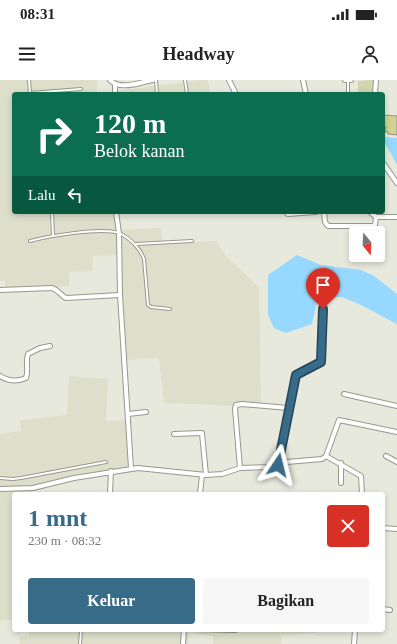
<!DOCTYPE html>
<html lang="id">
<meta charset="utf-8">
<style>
:root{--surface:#fff;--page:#f6f6f6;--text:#222;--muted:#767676;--accent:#376b88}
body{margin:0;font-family:Georgia,serif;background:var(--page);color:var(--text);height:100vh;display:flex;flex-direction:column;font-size:15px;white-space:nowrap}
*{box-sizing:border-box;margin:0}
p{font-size:13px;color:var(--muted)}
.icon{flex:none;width:22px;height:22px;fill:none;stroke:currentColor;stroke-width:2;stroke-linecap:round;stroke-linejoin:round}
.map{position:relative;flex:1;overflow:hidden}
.side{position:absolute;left:12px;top:412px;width:373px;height:140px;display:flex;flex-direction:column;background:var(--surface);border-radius:4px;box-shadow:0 2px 6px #0003}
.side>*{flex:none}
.hud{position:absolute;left:12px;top:12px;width:373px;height:122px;border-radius:4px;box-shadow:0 2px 6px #0003;background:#0b6e4f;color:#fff;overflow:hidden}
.needle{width:26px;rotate:162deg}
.buttons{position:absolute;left:349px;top:146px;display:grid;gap:8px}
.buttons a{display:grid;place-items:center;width:36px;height:36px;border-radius:4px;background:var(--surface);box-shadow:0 2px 6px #0003;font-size:20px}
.pin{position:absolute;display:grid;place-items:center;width:34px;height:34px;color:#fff;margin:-41px -17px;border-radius:50% 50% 50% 0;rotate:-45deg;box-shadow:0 0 4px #0007}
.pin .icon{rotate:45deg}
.me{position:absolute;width:44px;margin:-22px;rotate:10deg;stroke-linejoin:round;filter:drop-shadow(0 0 3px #0008)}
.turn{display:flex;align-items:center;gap:14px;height:84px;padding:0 16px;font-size:18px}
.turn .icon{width:52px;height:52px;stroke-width:2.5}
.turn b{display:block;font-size:28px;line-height:34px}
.then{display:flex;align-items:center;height:38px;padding:0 16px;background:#0003;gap:8px;font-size:15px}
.round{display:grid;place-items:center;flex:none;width:42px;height:42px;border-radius:4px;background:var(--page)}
.summary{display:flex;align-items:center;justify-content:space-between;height:68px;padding:0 16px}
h1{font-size:24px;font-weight:700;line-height:30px;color:var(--accent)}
.cta{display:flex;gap:8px;margin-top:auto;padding:8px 16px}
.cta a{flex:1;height:46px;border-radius:4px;background:var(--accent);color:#fff;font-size:16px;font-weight:700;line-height:46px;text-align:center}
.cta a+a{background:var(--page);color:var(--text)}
.status{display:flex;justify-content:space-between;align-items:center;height:28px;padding:0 20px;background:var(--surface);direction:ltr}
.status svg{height:11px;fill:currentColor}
header{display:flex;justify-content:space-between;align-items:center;height:52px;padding:0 16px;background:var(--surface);font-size:18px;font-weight:700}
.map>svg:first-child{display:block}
.built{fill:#dddfcb}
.green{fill:#d2d4ad}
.water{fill:#96d8fe}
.building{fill:#d0d392;stroke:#919287}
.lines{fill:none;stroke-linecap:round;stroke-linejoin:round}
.service-casing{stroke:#97988d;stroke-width:4}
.minor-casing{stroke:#97988d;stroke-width:6}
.service{stroke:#fff;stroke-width:2}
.minor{stroke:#fff;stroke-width:4}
.route-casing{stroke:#244658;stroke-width:10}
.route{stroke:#376b88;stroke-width:7}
</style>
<div class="status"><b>08:31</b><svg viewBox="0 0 49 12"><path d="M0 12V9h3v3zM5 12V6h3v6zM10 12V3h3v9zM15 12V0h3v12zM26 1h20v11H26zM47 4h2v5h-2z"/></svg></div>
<header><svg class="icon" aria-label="menu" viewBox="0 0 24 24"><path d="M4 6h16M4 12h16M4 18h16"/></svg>Headway<svg class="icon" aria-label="person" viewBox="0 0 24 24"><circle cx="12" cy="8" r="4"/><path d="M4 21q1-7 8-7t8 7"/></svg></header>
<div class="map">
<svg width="397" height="564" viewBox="0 0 397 564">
<rect width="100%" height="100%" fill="#e8e9dd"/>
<g class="built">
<polygon points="0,0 97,0 97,14 14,14 14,132 115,132 117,150 160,148 163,163 216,161 226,176 259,207 261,327 164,323 159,278 121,280 117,175 93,176 92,191 70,192 69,206 6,211 5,201 0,201"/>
<polygon points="201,0 208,0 210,14 116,14 116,11"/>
<polygon points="69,296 108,299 106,341 127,340 132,388 83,393 31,406 32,414 14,414 14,539 0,541 0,354 21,351 20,340 67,335"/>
<polygon points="29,550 316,550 316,553 281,555 281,564 213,564 213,556 189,553 188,564 20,564 19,557 29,556"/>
</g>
<polygon class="green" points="374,0 373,14 358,14 358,1"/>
<g class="water">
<polygon points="383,57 397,58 397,85 383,59"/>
<polygon points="297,175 321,185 361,190 374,196 397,214 397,244 361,225 342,217 318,217 312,244 286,253 274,248 268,235 268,195"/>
</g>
<polygon class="building" points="383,35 397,36 397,55 388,54 388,52 385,52 386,47 383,47"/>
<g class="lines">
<defs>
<g id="service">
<polyline points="29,0 30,13"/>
<polyline points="156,0 157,14"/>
<polyline points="185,0 187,14"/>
<polyline points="30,13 81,9"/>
<polyline points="348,14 348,2"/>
<polyline points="52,132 53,156"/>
<path d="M30,161C49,156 101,147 119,153C130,158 140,168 144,179L148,225L151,227L170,229"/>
<polyline points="136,164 192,161"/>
<polyline points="0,398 13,399 21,398 106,382"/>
<polyline points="192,550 236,551"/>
<polyline points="80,564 81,550"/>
</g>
<g id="minor">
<path d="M110,0C120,11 141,2 153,0"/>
<polyline points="229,0 236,14"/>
<polyline points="303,0 306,14"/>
<polyline points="345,0 351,0"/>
<polyline points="115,14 115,5"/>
<polyline points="375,14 376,0"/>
<polyline points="383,83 397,103"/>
<polyline points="116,132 119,153 120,215 131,388"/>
<polyline points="286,132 288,134 316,132"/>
<polyline points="324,132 325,142 328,146 374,146"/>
<polyline points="370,132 376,137"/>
<polyline points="374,153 376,137 397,137"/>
<path d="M0,210L52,208C59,210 60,215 66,218L120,215"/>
<path d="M0,296C8,301 17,302 26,298C29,290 25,282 28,274L40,268L50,266"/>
<polyline points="344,314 397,326"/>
<polyline points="128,334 146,332"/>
<polyline points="174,354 202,353 206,395"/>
<polyline points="326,376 361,396 362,414"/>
<polyline points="386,376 397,382"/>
<polyline points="341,383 341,403"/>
<polyline points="278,385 296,295 321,282 323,229"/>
<polyline points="240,388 235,329 236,325 242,324 288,328"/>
<polyline points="0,409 33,408 74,398 138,388 206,395 222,394 240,388 273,387 287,382 322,379 326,376 339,340 397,352"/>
<polyline points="110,414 111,391"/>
<polyline points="200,414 202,395"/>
<polyline points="383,448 397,449"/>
<polyline points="383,529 390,530"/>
<polyline points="183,564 184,550"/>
<polyline points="354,564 355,550"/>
</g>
</defs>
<use href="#service" class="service-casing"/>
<use href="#minor" class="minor-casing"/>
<use href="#service" class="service"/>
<use href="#minor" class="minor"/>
</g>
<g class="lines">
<defs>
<polyline id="route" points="278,385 296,295 321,282 323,229"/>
</defs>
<use href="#route" class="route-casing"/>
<use href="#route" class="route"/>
</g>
</svg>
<div class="buttons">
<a><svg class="needle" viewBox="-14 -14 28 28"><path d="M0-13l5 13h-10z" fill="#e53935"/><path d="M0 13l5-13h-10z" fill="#767676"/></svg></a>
</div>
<div class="pin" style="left:323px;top:229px;background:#d93025"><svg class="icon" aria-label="arrive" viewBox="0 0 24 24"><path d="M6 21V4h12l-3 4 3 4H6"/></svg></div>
<svg class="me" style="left:278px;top:385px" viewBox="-20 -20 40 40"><path d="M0-17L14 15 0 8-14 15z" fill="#376b88" stroke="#fff" stroke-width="4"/></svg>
<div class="hud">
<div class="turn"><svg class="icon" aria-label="right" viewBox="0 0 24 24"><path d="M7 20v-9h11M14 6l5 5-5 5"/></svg><div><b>120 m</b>Belok kanan</div></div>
<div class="then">Lalu<svg class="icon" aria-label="left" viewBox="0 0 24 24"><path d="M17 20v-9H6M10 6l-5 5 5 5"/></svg></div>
</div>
<section class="side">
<div class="summary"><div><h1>1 mnt</h1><p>230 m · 08:32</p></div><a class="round" style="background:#d93025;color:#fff"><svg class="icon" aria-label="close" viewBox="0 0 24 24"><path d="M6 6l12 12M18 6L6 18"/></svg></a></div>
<div class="cta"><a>Keluar</a><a>Bagikan</a></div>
</section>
</div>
